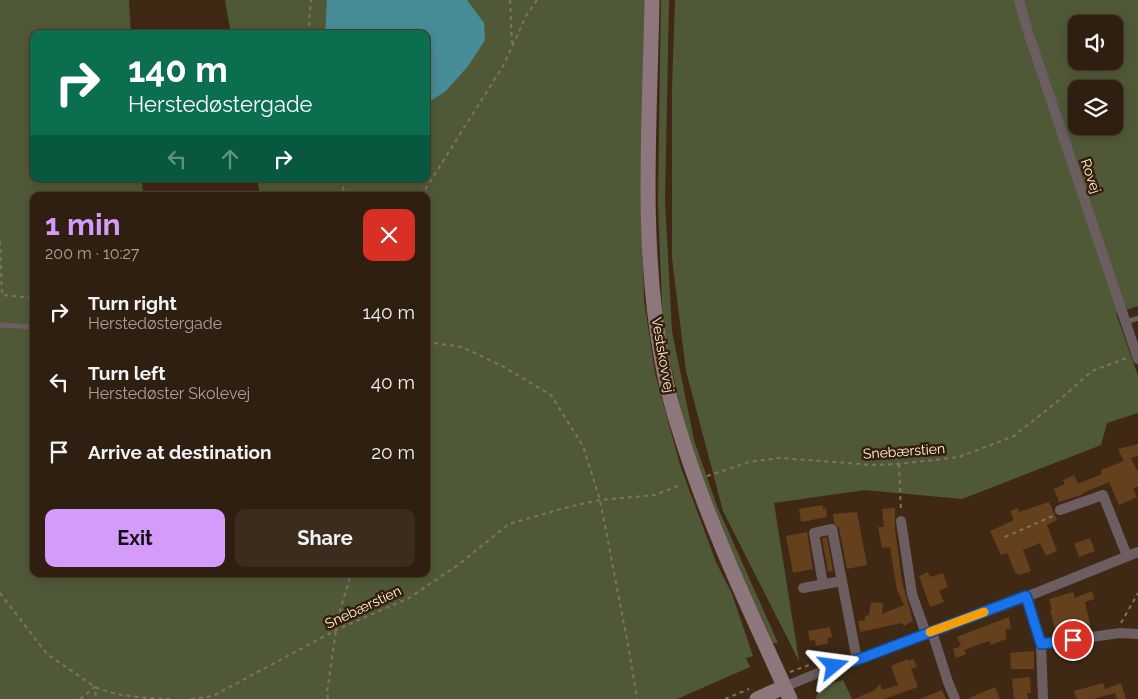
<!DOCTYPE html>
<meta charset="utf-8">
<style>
:root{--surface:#2f1f10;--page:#3b2c1e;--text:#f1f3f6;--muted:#a7a29f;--line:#4a3d30;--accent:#d59bfa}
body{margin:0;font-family:Raleway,sans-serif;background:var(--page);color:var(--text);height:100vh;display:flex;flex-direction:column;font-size:19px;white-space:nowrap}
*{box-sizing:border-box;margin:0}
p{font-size:16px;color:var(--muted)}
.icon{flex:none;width:28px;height:28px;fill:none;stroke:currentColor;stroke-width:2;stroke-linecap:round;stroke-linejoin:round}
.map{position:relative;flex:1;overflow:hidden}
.sheet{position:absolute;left:30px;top:192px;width:400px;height:385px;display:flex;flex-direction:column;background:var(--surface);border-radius:10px;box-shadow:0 2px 12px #0003,0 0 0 1px var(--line)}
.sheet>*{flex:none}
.top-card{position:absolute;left:30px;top:30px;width:400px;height:152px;border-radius:10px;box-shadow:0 2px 12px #0003,0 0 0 1px var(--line);background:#0b6e4f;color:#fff;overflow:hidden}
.controls{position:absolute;left:1068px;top:15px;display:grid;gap:10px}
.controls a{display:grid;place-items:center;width:55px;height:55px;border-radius:10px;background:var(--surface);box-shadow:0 2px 12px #0003,0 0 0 1px var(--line);font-size:25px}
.pin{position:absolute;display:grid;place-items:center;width:42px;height:42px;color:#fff;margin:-21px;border:2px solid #fff;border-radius:50%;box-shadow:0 1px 5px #0007}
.me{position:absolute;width:55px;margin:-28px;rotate:74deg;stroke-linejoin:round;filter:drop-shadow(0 0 4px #0008)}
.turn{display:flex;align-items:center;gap:18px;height:105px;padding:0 15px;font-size:22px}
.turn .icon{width:65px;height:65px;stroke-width:2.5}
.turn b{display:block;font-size:35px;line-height:42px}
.lanes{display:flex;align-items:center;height:48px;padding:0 15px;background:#0003;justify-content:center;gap:25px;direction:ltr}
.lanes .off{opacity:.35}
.round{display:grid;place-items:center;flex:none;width:52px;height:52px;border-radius:10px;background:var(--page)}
.headline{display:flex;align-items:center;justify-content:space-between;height:85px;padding:0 15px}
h1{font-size:30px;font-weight:700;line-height:38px;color:var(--accent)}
.button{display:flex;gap:10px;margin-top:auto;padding:10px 15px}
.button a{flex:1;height:58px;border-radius:10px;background:var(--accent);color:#111;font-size:20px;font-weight:700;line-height:58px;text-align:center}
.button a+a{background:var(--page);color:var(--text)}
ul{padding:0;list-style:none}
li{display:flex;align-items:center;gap:15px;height:70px;padding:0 15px}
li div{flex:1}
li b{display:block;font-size:19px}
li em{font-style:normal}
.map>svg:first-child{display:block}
.green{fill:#505937;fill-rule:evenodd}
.water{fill:#478d98}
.building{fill:#65401d}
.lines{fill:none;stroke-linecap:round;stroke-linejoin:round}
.path{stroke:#837160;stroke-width:2;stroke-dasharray:4 4;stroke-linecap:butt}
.lane{stroke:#6c5d61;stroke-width:5}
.street{stroke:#6c5d61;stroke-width:10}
.secondary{stroke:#8e767d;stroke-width:15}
.route-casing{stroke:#114b97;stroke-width:12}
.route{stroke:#1a73e8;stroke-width:9}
.slow{stroke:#f59e0b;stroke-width:9}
.labels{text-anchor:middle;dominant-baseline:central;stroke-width:5;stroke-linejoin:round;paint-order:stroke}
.street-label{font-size:14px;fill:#fef2e8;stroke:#351f0b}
</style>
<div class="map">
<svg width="1138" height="699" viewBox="0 0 1138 699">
<rect width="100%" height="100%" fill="#3f2915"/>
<g class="green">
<polygon points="0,0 129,0 131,34 34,34 34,179 142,179 143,196 34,196 34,574 426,574 426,196 260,196 257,179 426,179 426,34 231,34 225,0 645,0 641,202 644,300 655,373 680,465 716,562 732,594 753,656 746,658 750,667 677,699 0,699"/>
<polygon points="661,0 669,0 665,201 672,331 694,440 717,506 778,643 773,643 712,508 688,441 663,330 658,202"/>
<path d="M675,0H1138V306L1116,313L1138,376V413L1107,423L1101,445L962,499L865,490L774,503L799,661L723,511L686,371L672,258V88ZM1076,24H1114V61H1076ZM1076,89H1114V126H1076Z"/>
<path d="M843,680L852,699H816C818,686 832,684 843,680Z"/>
</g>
<polygon class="water" points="327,0 467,0 484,23 485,40 468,66 446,91 426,104 426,34 325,34"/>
<g class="building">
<polygon points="1138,444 1138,456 1131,458 1138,472 1138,487 1133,488 1137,497 1119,505 1109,482 1083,493 1084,494 1059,502 1054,489 1065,484 1063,480 1074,475 1078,484 1102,474 1101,470 1124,461 1118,449"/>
<polygon points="1049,502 1057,520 1047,525 1057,551 1046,556 1040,543 1023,550 1031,571 1019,575 1018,573 1016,574 1007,553 1001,555 990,531 1014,520 1010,511 1018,508 1019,512"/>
<polygon points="823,505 823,509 826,508 827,517 801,522 799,509"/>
<polygon points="895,508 895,529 902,581 913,621 904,626 902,623 860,632 858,621 865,620 865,616 869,615 871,602 883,603 882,614 904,605 897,590 890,547 882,548 878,527 884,527 882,509"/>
<polygon points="857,512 867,565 847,569 839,528 834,523 833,514"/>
<polygon points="807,532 813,569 793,573 786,536"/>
<polygon points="827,537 833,571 828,572 822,538"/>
<polygon points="1090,538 1095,551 1079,557 1074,544"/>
<polygon points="928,572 930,577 943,573 948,587 939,591 944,602 930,607 919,576"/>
<polygon points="1092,591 1094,599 1085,602 1091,629 1064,634 1064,631 1056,633 1050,610 1052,610 1049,599 1073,592 1075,598"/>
<polygon points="1009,617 1011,629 1006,629 1006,639 991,645 989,641 964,650 966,654 956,658 953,649 961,646 957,637"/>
<polygon points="830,627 832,637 827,638 828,643 816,646 815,640 810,641 808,631"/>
<polygon points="1034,651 1034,669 1011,669 1010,653"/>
<polygon points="908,659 908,661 914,659 917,667 911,669 918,687 884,699 854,699 875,690 880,684 882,690 898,685 891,666"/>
<polygon points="1030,677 1031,693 1027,693 1028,699 1014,699 1012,679"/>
<polygon points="1103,683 1105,689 1121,683 1126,699 1117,699 1115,693 1093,699 1077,699 1074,691"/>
<polygon points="995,687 1000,699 969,699 969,698"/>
<polygon points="942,690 946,699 920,699"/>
</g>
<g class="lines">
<g class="path">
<polyline points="510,0 512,43"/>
<polyline points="311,34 309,23 311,0"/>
<polyline points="341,179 345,196"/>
<polyline points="421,196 503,66 526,16 537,0"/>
<polyline points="0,241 2,295 34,298"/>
<polyline points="426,342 462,347 502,366 551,395 583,446 600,500 629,650 637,699"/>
<polyline points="899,464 901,512"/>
<polyline points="707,476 749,462 781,458 872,465 899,464 959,457 1014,436 1058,401 1092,371 1127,358"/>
<polyline points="1005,537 1053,516"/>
<path d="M0,593L47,654L95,687C118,697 146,698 170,699"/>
<polyline points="1121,623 1138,593"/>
<polyline points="790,672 809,665"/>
<polyline points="80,699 95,687 96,699"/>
<polyline points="191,699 213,696 336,630 409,598 458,565 509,524 568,507 600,500 655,495 680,485"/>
<polyline points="328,699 327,693 336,630 341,607 351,574"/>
<polyline points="725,699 749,689"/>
</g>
<g class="lane">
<polyline points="1126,322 1138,318"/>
<polyline points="0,325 34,327"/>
</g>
<g class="street">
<polyline points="1019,0 1026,26 1138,359"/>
<polyline points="1060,510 1103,495 1127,556"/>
<polyline points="901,521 912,594 926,634"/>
<polyline points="823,584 814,533 832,529 857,660"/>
<polyline points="803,588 842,581"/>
<polyline points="1026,597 1041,644 1043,699"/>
<polyline points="932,632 948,682 955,699"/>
<polyline points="1041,644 1120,633 1138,634"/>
<polyline points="784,687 835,666 857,660 1026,597 1138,552"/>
</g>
<g class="secondary">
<path d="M652,0C650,120 640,243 662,361C667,390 675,418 684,445C712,532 752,615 790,699"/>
<polyline points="757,699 784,687"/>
</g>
</g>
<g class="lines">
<defs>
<polyline id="route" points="834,666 857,660 1026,596 1041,644 1073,640"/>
</defs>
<use href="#route" class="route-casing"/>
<use href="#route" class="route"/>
<polyline class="slow" points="930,632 984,612"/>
</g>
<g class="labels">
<g class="street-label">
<text transform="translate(1091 176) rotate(71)">Rovej</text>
<text transform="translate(663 355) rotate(80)">Vestskovvej</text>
<text transform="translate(904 451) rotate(-4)">Snebærstien</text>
<text transform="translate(363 607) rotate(-25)">Snebærstien</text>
</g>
</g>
</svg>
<div class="controls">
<a><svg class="icon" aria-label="sound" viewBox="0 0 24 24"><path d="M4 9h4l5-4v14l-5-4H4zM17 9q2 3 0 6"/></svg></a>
<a><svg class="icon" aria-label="layers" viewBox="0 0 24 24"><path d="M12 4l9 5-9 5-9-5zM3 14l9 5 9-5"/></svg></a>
</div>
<div class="pin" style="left:1073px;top:640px;background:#d93025"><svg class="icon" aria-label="arrive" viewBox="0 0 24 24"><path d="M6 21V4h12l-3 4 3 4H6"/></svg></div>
<svg class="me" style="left:834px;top:666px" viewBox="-20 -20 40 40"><path d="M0-17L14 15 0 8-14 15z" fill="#1a73e8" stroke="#fff" stroke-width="4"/></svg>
<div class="top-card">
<div class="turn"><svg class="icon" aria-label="right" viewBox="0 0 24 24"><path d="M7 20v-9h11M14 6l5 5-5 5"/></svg><div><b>140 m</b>Herstedøstergade</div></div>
<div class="lanes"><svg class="icon off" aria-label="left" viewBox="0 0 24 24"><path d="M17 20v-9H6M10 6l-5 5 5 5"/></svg><svg class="icon off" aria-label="ahead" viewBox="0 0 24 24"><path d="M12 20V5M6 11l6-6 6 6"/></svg><svg class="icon" aria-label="right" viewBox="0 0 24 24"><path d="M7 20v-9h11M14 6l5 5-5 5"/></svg></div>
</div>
<section class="sheet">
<div class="headline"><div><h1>1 min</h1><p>200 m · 10:27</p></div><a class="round" style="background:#d93025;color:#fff"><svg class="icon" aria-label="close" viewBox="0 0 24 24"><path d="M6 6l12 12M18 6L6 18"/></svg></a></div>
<ul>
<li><svg class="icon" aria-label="right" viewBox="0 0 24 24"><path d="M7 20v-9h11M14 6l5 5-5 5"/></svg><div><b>Turn right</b><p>Herstedøstergade</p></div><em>140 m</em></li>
<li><svg class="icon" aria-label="left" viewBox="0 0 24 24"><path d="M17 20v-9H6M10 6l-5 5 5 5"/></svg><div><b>Turn left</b><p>Herstedøster Skolevej</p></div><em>40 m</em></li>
<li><svg class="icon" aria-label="arrive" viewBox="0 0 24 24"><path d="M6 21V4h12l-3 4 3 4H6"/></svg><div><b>Arrive at destination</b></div><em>20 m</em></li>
</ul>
<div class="button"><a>Exit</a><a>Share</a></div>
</section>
</div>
